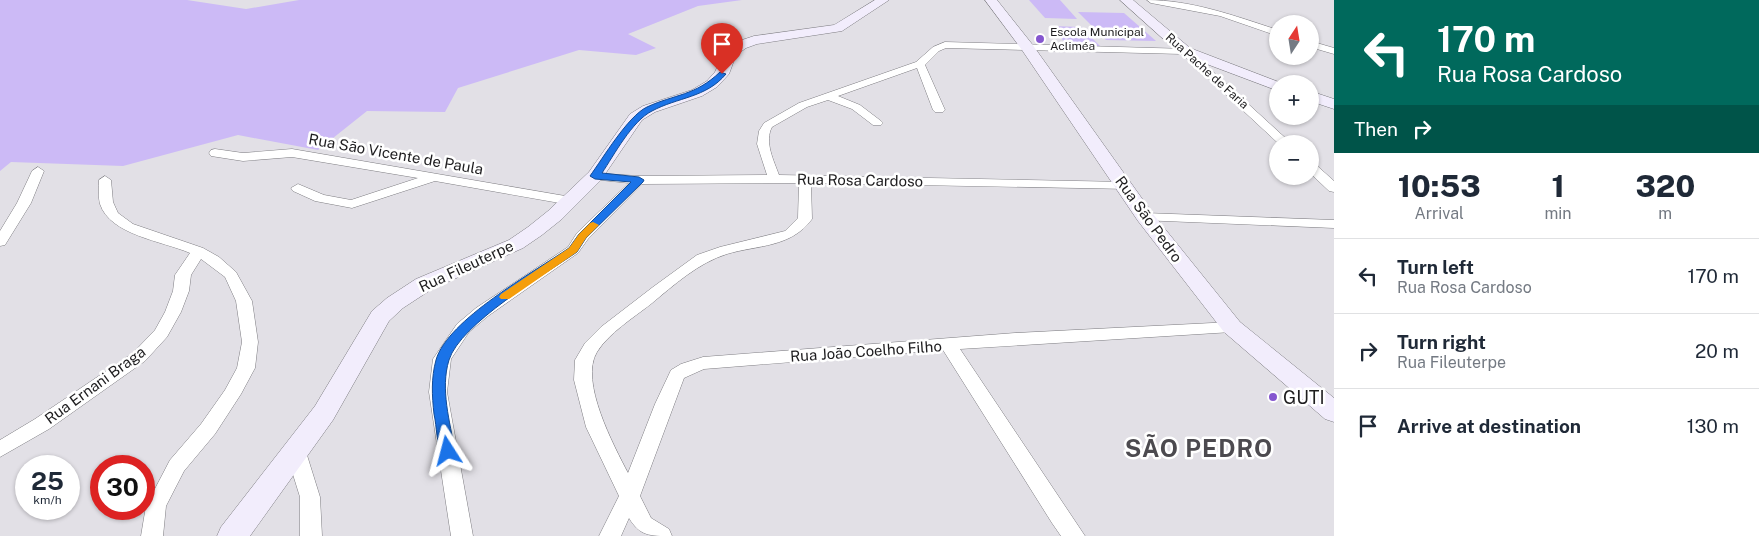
<!DOCTYPE html>
<meta charset="utf-8">
<style>
:root{--surface:#fff;--page:#f6f6f7;--text:#1f2937;--muted:#747a83;--line:#e0e1e3}
body{margin:0;font-family:"Public Sans",sans-serif;background:var(--page);color:var(--text);height:100vh;display:flex;flex-direction:column;font-size:19px;white-space:nowrap}
*{box-sizing:border-box;margin:0}
p{font-size:16px;color:var(--muted)}
.icon{flex:none;width:28px;height:28px;fill:none;stroke:currentColor;stroke-width:2;stroke-linecap:round;stroke-linejoin:round}
.map{position:relative;flex:1;overflow:hidden}
.details{display:flex;flex-direction:column;background:var(--surface);width:425px}
.details>*{flex:none}
.banner{background:#00695c;color:#fff;overflow:hidden}
.needle{width:32px;rotate:12deg}
.tools{position:absolute;left:1269px;top:15px;display:grid;gap:10px}
.tools a{display:grid;place-items:center;width:50px;height:50px;border-radius:50%;background:var(--surface);box-shadow:0 1px 4px #0004;font-size:25px}
.speed{position:absolute;left:15px;top:455px;display:flex;gap:10px;font-size:25px;font-weight:700;text-align:center}
.speed>*{display:grid;place-content:center;width:65px;height:65px;border-radius:50%;background:var(--surface);box-shadow:0 1px 4px #0004;line-height:1}
.speed small{font-size:12px;font-weight:400}
.speed .limit{border:8px solid #d22;background:#fff;color:#111}
.pin{position:absolute;display:grid;place-items:center;width:42px;height:42px;color:#fff;margin:-51px -21px;border-radius:50% 50% 50% 0;rotate:-45deg;box-shadow:0 0 5px #0007}
.pin .icon{rotate:45deg}
.me{position:absolute;width:55px;margin:-28px;rotate:351deg;stroke-linejoin:round;filter:drop-shadow(0 0 4px #0008)}
.turn{display:flex;align-items:center;gap:18px;height:105px;padding:0 20px;font-size:22px}
.turn .icon{width:65px;height:65px;stroke-width:2.5}
.turn b{display:block;font-size:35px;line-height:42px}
.then{display:flex;align-items:center;height:48px;padding:0 20px;background:#0003;gap:10px;font-size:19px}
.eta{display:flex;justify-content:space-evenly;align-items:center;height:85px;text-align:center}
.eta b{font-size:30px;font-weight:800;line-height:35px}
ul{padding:0;list-style:none}
li{display:flex;align-items:center;gap:15px;height:75px;padding:0 20px;border-top:1px solid var(--line)}
li div{flex:1}
li b{display:block;font-size:19px}
li em{font-style:normal}
main{display:flex;flex:1;min-height:0}
.map>svg:first-child{display:block}
.green{fill:#ccbaf6}
.lines{fill:none;stroke-linecap:round;stroke-linejoin:round}
.street-casing{stroke:#7d7c81;stroke-width:1}
.secondary-casing{stroke:#7d7c81;stroke-width:1}
.street{fill:#fff;fill-rule:evenodd}
.secondary{fill:#f2edfc;fill-rule:evenodd}
.route{fill:#1a73e8;stroke:#114b97}
.slow{fill:#f59e0b}
.poi-dot{fill:#8556cf;stroke:#fff;stroke-width:2}
.labels{text-anchor:middle;dominant-baseline:central;stroke-width:5;stroke-linejoin:round;paint-order:stroke}
.far-poi-label{font-size:12px;fill:#1e1d1f;stroke:#fff;text-anchor:start}
.far-street-label{font-size:12px;fill:#1e1d1f;stroke:#fff}
.street-label{font-size:15px;fill:#1e1d1f;stroke:#fff}
.near-poi-label{font-size:18px;fill:#1e1d1f;stroke:#fff;text-anchor:start}
.near-district-label{font-size:24px;font-weight:bold;letter-spacing:1px;fill:#4c4a4f;stroke:#fff}
</style>
<main>
<div class="map">
<svg width="1334" height="536" viewBox="0 0 1334 536">
<rect width="100%" height="100%" fill="#e2e0e6"/>
<g class="green">
<polygon points="0,0 187,0 246,9 299,0 742,0 698,6 628,34 656,48 636,55 579,50 458,88 445,112 367,111 318,150 238,135 123,166 11,162 0,171"/>
<polygon points="1029,0 1060,0 1077,19 1045,18"/>
<polygon points="1078,12 1124,13 1156,41 1106,40"/>
<polygon points="1051,26 1081,27 1100,46 1067,45"/>
</g>
<g class="lines">
<defs>
<g id="street">
<path d="M1147,0C1192,0 1235,16 1278,30V36L1220,16L1151,3Z"/>
<polygon points="1310,41 1334,48 1334,54 1310,47"/>
<path d="M945,42L1188,49L1292,144H1279L1182,54L946,48L939,51L925,65L945,110L943,112H935L933,110L917,68L838,96L860,105L881,121L883,123L881,125H873L852,109L828,100L807,107L772,127C764,142 774,161 779,175L1125,182L1131,186L1130,189L811,183L812,219C791,248 757,245 727,254C698,263 674,285 651,304C633,318 609,333 597,352C579,381 614,446 628,473L655,404L671,370L681,364L703,357L1015,333L1232,322L1238,323L1240,327L1238,331L1232,332L960,349L1085,536H1061L1052,523L943,350L704,369L684,378L640,496L651,518L669,529L672,536C649,536 640,536 629,518L621,536H599L619,496L586,427L574,380L575,360L585,343L601,327L653,287L697,255L720,247L785,231L798,218L799,183L642,184L588,239L578,253L488,316L469,332L451,359L447,392L473,536H451L429,392L433,359L457,324L476,308L568,247L577,233L629,183L591,179L589,176L591,173L639,176L767,175L757,144L759,131L764,123L799,103L916,62L933,47Z"/>
<polygon points="215,149 243,153 292,149 571,197 578,201 571,205 435,181 352,208 315,201 293,191 291,188 298,184 324,195 351,200 418,178 292,157 243,161 211,156 209,153 211,150"/>
<polygon points="1310,162 1314,163 1334,181 1334,192 1329,191 1310,173"/>
<polygon points="38,167 44,171 31,203 5,245 0,246 0,231 17,203 32,171"/>
<path d="M105,176L111,180L113,202L118,213L133,224L203,248L219,257L236,272L252,301L258,342L255,368L241,394L215,434L184,471L166,506L163,536H141L146,506L170,460L201,424L225,390L237,368L242,342L236,301L225,277L201,259L191,275L189,291L181,312L167,337L145,361L49,429L0,457V440L35,419L133,353L155,330L165,312L173,291L175,275L190,253C162,241 110,235 100,204C98,197 99,187 99,180Z"/>
<polygon points="1145,213 1334,220 1334,228 1140,220 1138,217"/>
<polygon points="296,444 303,447 306,452 320,497 322,536 300,536 300,497 286,452 289,447"/>
</g>
<g id="secondary">
<polygon points="875,0 889,0 842,31 757,44 746,48 736,55 729,74 717,87 702,96 655,112 642,120 601,180 562,219 542,235 523,248 432,289 403,308 389,321 333,420 250,536 217,536 221,527 315,406 372,311 387,298 416,279 509,240 528,227 548,211 589,172 630,114 643,106 692,90 707,81 715,72 725,50 736,42 754,36 834,25"/>
<polygon points="985,0 997,0 1032,44 1153,214 1240,322 1334,398 1334,422 1325,419 1224,332 1138,221 1022,50"/>
<polygon points="1120,0 1133,0 1190,48 1284,84 1278,84 1278,90 1273,89 1180,54"/>
<polygon points="1310,91 1334,99 1334,109 1310,101"/>
</g>
</defs>
<use href="#street" class="street-casing"/>
<use href="#secondary" class="secondary-casing"/>
<use href="#street" class="street"/>
<use href="#secondary" class="secondary"/>
</g>
<path class="route" d="M720,72L726,74C706,98 678,97 652,111C632,121 614,155 602,173L639,177L644,180L643,182L586,238L577,252C545,274 460,324 449,360C440,389 450,422 455,451L453,455L448,457L443,455C436,444 437,427 434,414C432,396 431,378 436,360C447,320 534,272 569,248L579,234L631,182L595,179L590,176C603,158 628,116 647,107C675,94 695,96 720,72Z"/>
<polygon class="slow" points="593,222 599,225 586,238 577,252 509,299 501,299 499,297 501,294 569,248 579,234 590,223"/>
<g class="poi-dot">
<circle cx="1040" cy="39" r="5"/>
<circle cx="1273" cy="397" r="5"/>
</g>
<g class="labels">
<g class="far-poi-label">
<text x="1050" y="32">Escola Municipal<tspan x="1050" dy="14">Acliméa</tspan></text>
</g>
<g class="far-street-label">
<text transform="translate(1207 71) rotate(42)">Rua Pache de Faria</text>
</g>
<g class="street-label">
<text transform="translate(396 154) rotate(10)">Rua São Vicente de Paula</text>
<text transform="translate(860 180) rotate(1)">Rua Rosa Cardoso</text>
<text transform="translate(1149 219) rotate(54)">Rua São Pedro</text>
<text transform="translate(466 266) rotate(-25)">Rua Fileuterpe</text>
<text transform="translate(866 351) rotate(-4)">Rua João Coelho Filho</text>
<text transform="translate(95 385) rotate(-36)">Rua Ernani Braga</text>
</g>
<g class="near-poi-label">
<text x="1283" y="397">GUTI</text>
</g>
<g class="near-district-label">
<text x="1199" y="448">SÃO PEDRO</text>
</g>
</g>
</svg>
<div class="tools">
<a><svg class="needle" viewBox="-14 -14 28 28"><path d="M0-13l5 13h-10z" fill="#e53935"/><path d="M0 13l5-13h-10z" fill="#747a83"/></svg></a>
<a>+</a>
<a>−</a>
</div>
<div class="speed"><div>25<small>km/h</small></div><div class="limit">30</div></div>
<div class="pin" style="left:722px;top:74px;background:#d93025"><svg class="icon" aria-label="arrive" viewBox="0 0 24 24"><path d="M6 21V4h12l-3 4 3 4H6"/></svg></div>
<svg class="me" style="left:448px;top:451px" viewBox="-20 -20 40 40"><path d="M0-17L14 15 0 8-14 15z" fill="#1a73e8" stroke="#fff" stroke-width="4"/></svg>
</div>
<section class="details">
<div class="banner">
<div class="turn"><svg class="icon" aria-label="left" viewBox="0 0 24 24"><path d="M17 20v-9H6M10 6l-5 5 5 5"/></svg><div><b>170 m</b>Rua Rosa Cardoso</div></div>
<div class="then">Then<svg class="icon" aria-label="right" viewBox="0 0 24 24"><path d="M7 20v-9h11M14 6l5 5-5 5"/></svg></div>
</div>
<div class="eta">
<div><b>10:53</b><p>Arrival</p></div>
<div><b>1</b><p>min</p></div>
<div><b>320</b><p>m</p></div>
</div>
<ul>
<li><svg class="icon" aria-label="left" viewBox="0 0 24 24"><path d="M17 20v-9H6M10 6l-5 5 5 5"/></svg><div><b>Turn left</b><p>Rua Rosa Cardoso</p></div><em>170 m</em></li>
<li><svg class="icon" aria-label="right" viewBox="0 0 24 24"><path d="M7 20v-9h11M14 6l5 5-5 5"/></svg><div><b>Turn right</b><p>Rua Fileuterpe</p></div><em>20 m</em></li>
<li><svg class="icon" aria-label="arrive" viewBox="0 0 24 24"><path d="M6 21V4h12l-3 4 3 4H6"/></svg><div><b>Arrive at destination</b></div><em>130 m</em></li>
</ul>
</section>
</main>
